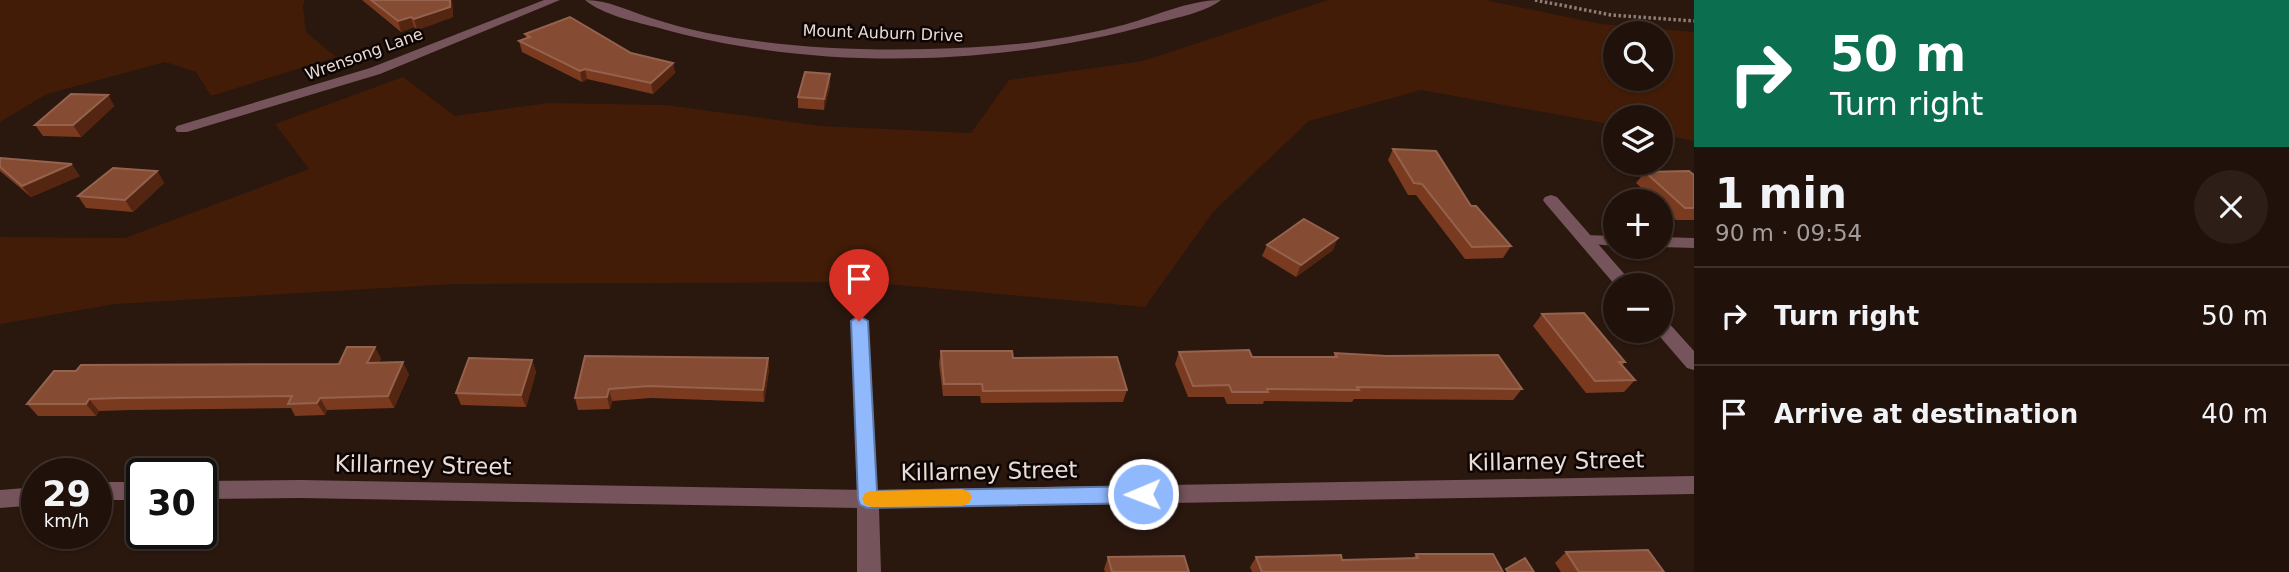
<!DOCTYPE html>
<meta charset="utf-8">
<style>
:root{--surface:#20110a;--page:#2d1f18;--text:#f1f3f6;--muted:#a29d9c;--line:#3d312b}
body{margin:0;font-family:"DejaVu Sans",sans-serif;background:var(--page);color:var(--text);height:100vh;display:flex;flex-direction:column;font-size:26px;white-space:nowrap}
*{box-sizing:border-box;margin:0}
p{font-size:23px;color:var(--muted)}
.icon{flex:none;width:38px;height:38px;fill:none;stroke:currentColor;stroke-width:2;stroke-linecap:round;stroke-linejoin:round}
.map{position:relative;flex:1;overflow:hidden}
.drawer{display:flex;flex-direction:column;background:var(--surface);width:595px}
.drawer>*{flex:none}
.guide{background:#0b6e4f;color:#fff;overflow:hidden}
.tools{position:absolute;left:1603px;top:21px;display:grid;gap:14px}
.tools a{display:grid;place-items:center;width:70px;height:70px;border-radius:50%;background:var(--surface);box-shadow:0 2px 5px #0004,0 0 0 2px var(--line);font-size:35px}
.speed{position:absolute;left:21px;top:458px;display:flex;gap:14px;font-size:35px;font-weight:700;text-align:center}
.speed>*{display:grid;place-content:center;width:91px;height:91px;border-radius:50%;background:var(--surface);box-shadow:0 2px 5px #0004,0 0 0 2px var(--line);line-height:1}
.speed small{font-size:18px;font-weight:400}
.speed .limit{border:4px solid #111;border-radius:10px;background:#fff;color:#111}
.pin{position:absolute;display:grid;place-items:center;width:60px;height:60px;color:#fff;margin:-72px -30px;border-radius:50% 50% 50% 0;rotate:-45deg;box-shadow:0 0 7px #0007}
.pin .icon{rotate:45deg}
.me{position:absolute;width:77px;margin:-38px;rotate:269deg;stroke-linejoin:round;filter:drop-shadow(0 0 5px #0008)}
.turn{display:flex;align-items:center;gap:24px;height:147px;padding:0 21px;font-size:32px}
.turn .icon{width:91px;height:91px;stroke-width:2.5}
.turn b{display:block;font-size:49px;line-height:60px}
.round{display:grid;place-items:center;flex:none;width:74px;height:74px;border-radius:37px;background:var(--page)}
.overview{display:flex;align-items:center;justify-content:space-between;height:119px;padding:0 21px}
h1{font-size:42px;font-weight:600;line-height:52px}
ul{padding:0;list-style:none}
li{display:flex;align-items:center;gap:21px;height:98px;padding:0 21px;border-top:2px solid var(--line)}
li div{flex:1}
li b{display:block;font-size:26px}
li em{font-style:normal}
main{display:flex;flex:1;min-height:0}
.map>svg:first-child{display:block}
.green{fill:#421c07;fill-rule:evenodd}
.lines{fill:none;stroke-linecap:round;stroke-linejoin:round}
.path{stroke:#8f7e77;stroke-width:3.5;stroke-dasharray:2.5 2.5;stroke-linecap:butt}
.service{fill:#75545b;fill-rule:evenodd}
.minor{fill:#75545b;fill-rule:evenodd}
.wall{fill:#793a20}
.shaded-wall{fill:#542510}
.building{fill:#854c33;stroke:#95624d;stroke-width:2}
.route{fill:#90b8fd;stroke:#5e78a4;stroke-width:2}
.slow{fill:#f59e0b}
.labels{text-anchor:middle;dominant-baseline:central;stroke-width:5;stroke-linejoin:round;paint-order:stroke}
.far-street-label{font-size:16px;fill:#eadcd6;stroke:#0d0503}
.near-street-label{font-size:23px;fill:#eadcd6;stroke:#0d0503}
</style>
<main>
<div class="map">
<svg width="1694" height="572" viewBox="0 0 1694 572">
<rect width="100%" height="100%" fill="#2a170e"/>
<g class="green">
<polygon points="0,0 305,0 303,6 306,32 336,57 211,96 196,72 165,62 47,94 0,122"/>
<path d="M1328,0H1485L1601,24L1694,32V141L1661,134V117H1615V125L1421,90L1309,121L1213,212L1145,307L865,282L454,284L115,304L0,324V237L125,238L309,169L275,124L403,77L455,116L548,103L666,105L821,126L971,133L1009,80L1143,61ZM1615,33H1661V79H1615Z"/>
</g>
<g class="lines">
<polyline class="path" points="1535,0 1611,15 1694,21"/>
<g class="service">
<polygon points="1586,235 1615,236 1615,246 1581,243 1579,240 1581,237"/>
<polygon points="1661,237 1694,238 1694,248 1661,247"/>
<polygon points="859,315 867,321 878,499 875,505 868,507 861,505 858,499 851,321"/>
</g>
<g class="minor">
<polygon points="544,0 560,0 380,74 187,132 177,132 175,129 177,126 370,68"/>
<path d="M585,0C608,0 629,11 651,18C669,24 688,29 707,33C780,47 856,51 929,49C993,48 1057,42 1119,26C1152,18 1187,0 1221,0C1206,12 1176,18 1157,23C1001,67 816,72 659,28C636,22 603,15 585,0Z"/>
<polygon points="1551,195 1557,197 1634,285 1615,285 1545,203 1543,200 1545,197"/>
<polygon points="1661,320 1667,321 1694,351 1694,370 1687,368 1655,331 1661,331"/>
<polygon points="1694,476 1694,494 879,508 881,572 857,572 857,508 300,498 201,499 201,481 300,480 868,490"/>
<rect x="96" y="482" width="46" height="18"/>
<polygon points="37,487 37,505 0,508 0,490"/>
</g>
</g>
<g class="wall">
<polygon points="362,0 452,0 453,17 417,30 414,27 401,32"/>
<polygon points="525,34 631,53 673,63 675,73 653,94 587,79 582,82 522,52 519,41 526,38"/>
<polygon points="830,74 830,85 824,110 798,108 798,97"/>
<polygon points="108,95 114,106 81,137 43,136 35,125"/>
<polygon points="1393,149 1471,206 1511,246 1503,258 1465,259 1416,195 1408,195 1388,160"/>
<polygon points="0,158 80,176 31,197 0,171"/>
<polygon points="157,171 164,183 133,212 86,208 78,196"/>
<polygon points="1645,172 1694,175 1694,220 1676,220 1661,206 1661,201 1656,201 1636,183"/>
<polygon points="1267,245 1333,250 1296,277 1262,256"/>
<polygon points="1542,314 1625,362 1622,366 1635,380 1624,392 1586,393 1533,326"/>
<polygon points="941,351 1013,358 1127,390 1123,402 981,403 980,396 943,396 939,363"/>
<polygon points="1179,352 1252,357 1333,357 1335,353 1522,389 1513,400 1354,399 1352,402 1264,401 1263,404 1227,404 1224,397 1188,397 1175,364"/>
<polygon points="585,356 768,358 769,370 764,402 651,398 612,401 610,409 578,410 575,398"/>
<polygon points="381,358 379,363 409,374 394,408 327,410 325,415 295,416 291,408 131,410 99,411 96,416 38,416 27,404"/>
<polygon points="532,360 536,372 526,407 461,405 456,393"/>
<polygon points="1566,552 1664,572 1561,572 1555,563"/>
<polygon points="1416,554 1503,572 1252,572 1250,567 1256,557 1342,560 1413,558"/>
<polygon points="1108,557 1189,572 1105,572 1104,569"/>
</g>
<g class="shaded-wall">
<polygon points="450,0 452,0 453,17 417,30 414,19"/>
<polygon points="411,17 414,27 401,32 398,21"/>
<polygon points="673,63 675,73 653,94 651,83"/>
<polygon points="585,69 587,79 582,82 580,71"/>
<polygon points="830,74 830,85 824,110 824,99"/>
<polygon points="108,95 114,106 81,137 73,125"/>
<polygon points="72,164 80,176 31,197 22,186"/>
<polygon points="157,171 164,183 133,212 125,200"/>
<polygon points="1338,238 1333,250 1296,277 1301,265"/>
<polygon points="375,347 381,358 373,375 367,363"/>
<polygon points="768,358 769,370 764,402 763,390"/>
<polygon points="532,360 536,372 526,407 521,395"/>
<polygon points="403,362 409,374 394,408 388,396"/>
<polygon points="609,389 612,401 610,409 607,397"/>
<polygon points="320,398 327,410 325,415 317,403"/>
<polygon points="89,399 99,411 96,416 86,404"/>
</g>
<g class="building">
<polygon points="371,0 450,0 450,7 414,19 411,17 398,21"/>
<polygon points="570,17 631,53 673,63 651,83 585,69 580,71 519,41 530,37 525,34"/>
<polygon points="805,72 830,74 824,99 798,97"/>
<polygon points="71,94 108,95 73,125 35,125"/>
<polygon points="1393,149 1436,151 1471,206 1476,206 1511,246 1472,247 1422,184 1414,183"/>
<polygon points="0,158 72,164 22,186 0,167"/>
<polygon points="113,168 157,171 125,200 78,196"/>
<polygon points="1689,171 1694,175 1694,208 1685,208 1645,172"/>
<polygon points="1304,219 1338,238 1301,265 1267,245"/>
<polygon points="1584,313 1625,362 1619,362 1635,380 1595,381 1542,314"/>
<polygon points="347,347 375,347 367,363 403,362 388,396 320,398 317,403 288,404 292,396 121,398 89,399 86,404 27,404 54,371 76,371 81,365 339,364"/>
<polygon points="1249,350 1252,357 1337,357 1335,353 1387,356 1498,355 1522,389 1357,387 1359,390 1267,389 1268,392 1232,392 1229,385 1193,386 1179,352"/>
<polygon points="941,351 1012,351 1013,358 1117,357 1127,390 983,391 982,384 944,384"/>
<polygon points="585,356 768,358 763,390 649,386 609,389 607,397 575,398"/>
<polygon points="469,358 532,360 521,395 456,393"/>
<polygon points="1648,550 1664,572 1579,572 1566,552"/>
<polygon points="1416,554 1493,554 1503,572 1262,572 1256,557 1341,555 1342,560 1418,558"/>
<polygon points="1184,556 1189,572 1112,572 1108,557"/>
<polygon points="1525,558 1534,572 1508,572 1506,569"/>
</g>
<polygon class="route" points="859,316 868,321 877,491 1143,486 1150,488 1153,494 1150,500 1143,503 867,508 860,505 858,499 851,321"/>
<polygon class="slow" points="962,489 969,492 972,497 969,503 962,506 872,507 865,505 862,499 865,493 872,491"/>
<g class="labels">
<g class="far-street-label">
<text transform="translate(883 33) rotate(2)">Mount Auburn Drive</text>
<text transform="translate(364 54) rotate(-20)">Wrensong Lane</text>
</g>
<g class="near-street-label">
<text transform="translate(1556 461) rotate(-1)">Killarney Street</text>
<text transform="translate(423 465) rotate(1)">Killarney Street</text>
<text transform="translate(989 471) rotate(-1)">Killarney Street</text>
</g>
</g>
</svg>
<div class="tools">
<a><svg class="icon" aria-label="search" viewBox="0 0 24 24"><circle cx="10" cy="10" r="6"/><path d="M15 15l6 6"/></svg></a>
<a><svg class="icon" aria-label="layers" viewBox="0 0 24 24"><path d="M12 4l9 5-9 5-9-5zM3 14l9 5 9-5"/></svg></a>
<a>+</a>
<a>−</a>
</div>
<div class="speed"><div>29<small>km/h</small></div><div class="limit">30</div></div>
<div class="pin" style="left:859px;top:321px;background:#d93025"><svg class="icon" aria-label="arrive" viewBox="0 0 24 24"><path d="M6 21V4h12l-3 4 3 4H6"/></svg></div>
<svg class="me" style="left:1143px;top:494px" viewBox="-20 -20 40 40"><circle r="17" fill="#90b8fd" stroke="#fff" stroke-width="3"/><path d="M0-11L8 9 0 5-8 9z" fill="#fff"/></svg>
</div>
<section class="drawer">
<div class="guide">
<div class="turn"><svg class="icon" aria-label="right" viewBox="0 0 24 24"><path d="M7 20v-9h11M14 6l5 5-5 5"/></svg><div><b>50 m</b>Turn right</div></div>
</div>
<div class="overview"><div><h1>1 min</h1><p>90 m · 09:54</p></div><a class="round"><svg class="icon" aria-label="close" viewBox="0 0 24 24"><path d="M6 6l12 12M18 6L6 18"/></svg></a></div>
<ul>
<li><svg class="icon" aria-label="right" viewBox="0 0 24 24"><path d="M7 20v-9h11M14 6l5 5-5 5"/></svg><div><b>Turn right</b></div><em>50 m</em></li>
<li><svg class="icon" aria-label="arrive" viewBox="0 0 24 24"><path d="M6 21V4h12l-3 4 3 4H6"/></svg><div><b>Arrive at destination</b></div><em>40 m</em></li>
</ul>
</section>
</main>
